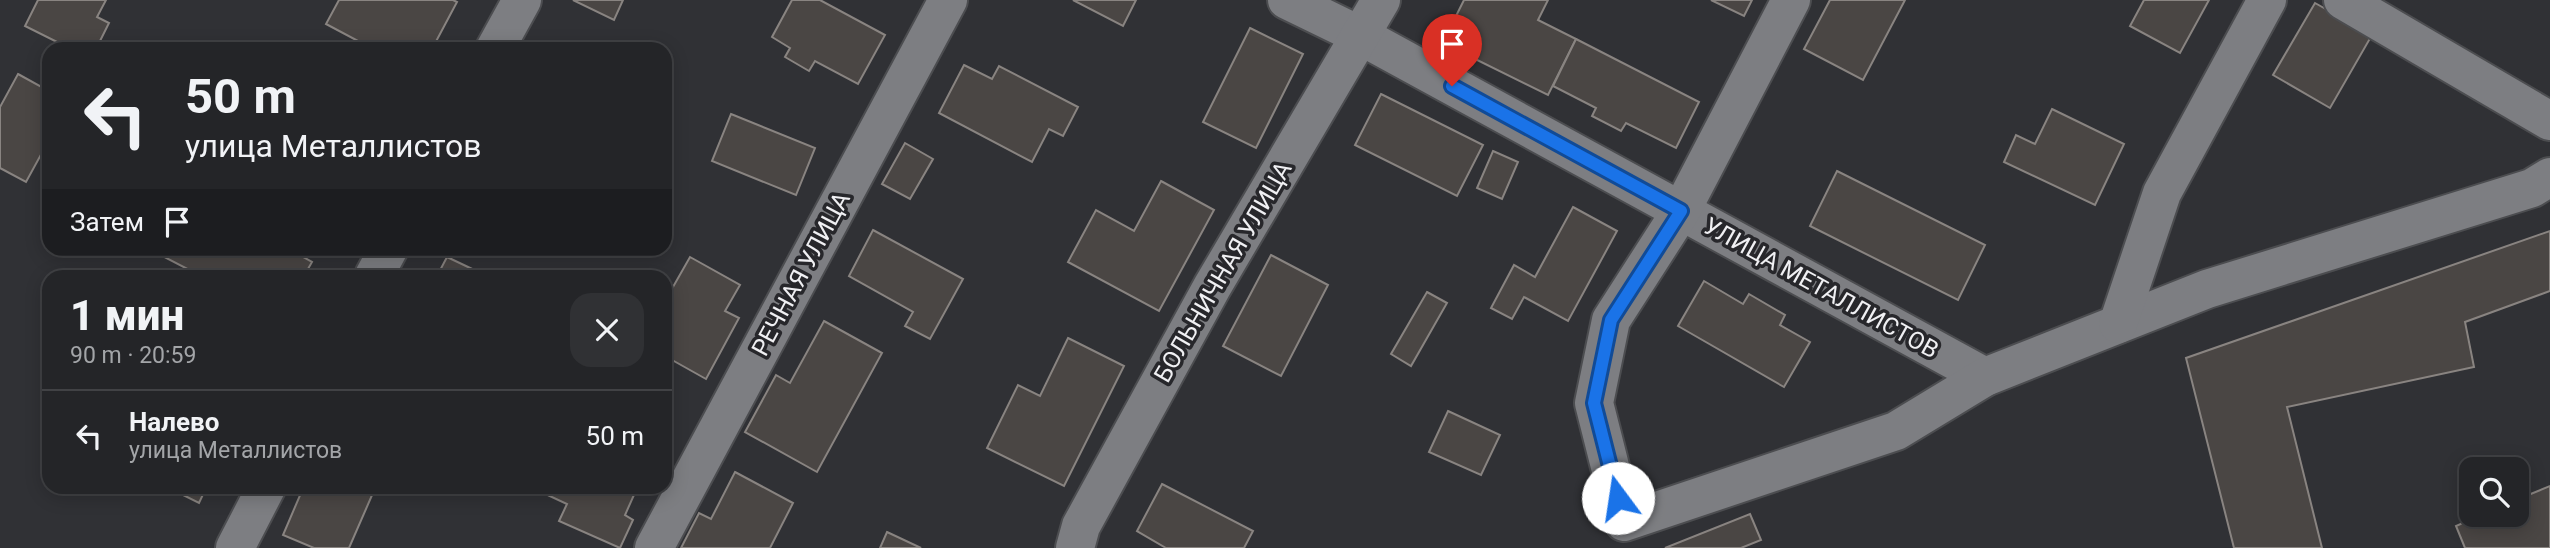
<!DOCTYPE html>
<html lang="ru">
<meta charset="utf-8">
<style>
:root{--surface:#242528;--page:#303134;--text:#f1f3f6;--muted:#a3a5a8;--line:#414245}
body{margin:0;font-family:Roboto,sans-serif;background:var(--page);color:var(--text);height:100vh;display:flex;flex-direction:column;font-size:26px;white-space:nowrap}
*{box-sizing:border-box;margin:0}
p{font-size:23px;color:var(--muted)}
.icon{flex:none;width:38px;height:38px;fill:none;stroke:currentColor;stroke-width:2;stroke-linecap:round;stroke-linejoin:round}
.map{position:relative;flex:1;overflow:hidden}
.drawer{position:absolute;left:42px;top:270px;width:630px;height:224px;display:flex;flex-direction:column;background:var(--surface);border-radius:21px;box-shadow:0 4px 18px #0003,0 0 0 2px var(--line)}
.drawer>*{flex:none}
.top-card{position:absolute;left:42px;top:42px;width:630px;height:214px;border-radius:21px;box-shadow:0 4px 18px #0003,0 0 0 2px var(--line);background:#242528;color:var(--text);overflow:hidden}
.buttons{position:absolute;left:2459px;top:457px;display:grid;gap:14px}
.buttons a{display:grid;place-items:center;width:70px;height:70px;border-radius:14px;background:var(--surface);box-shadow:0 4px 18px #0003,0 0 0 2px var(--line);font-size:35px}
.pin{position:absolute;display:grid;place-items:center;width:60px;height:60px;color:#fff;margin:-72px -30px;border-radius:50% 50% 50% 0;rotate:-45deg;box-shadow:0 0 7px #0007}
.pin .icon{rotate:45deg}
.me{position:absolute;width:77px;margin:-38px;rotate:346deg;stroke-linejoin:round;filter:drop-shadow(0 0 5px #0008)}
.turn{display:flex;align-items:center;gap:24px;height:147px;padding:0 28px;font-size:32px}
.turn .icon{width:91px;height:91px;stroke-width:2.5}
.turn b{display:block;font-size:49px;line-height:60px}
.then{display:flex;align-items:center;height:66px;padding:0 28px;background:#0003;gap:14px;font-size:26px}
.round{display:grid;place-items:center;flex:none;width:74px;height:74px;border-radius:21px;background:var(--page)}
.head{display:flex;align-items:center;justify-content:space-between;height:119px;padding:0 28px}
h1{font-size:42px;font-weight:800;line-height:52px}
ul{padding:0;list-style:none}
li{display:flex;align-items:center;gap:21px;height:91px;padding:0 28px;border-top:2px solid var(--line)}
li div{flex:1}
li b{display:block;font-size:26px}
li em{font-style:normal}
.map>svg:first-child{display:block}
.building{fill:#4a4644;stroke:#898481;stroke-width:2}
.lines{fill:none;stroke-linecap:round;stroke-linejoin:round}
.minor-casing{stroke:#4c4d50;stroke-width:42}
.minor{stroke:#7d7e82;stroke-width:38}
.route-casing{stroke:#114b97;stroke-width:18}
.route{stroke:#1a73e8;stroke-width:12}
.labels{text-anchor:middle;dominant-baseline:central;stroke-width:7;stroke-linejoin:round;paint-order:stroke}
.street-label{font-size:24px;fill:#f0f0f3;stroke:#27272b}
</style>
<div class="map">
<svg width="2550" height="548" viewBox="0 0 2550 548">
<rect width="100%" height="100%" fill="#303135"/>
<g class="building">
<polygon points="38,0 106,0 97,17 109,23 96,49 71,49 25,26"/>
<polygon points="339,0 453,0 457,2 432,49 373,49 326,24"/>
<polygon points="573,0 623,0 614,20"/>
<polygon points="792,0 820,0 885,35 858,84 815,61 809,71 785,57 790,48 772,37"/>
<polygon points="1073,0 1136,0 1123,26"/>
<polygon points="1464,0 1548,0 1538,20 1576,39 1548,95 1467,55 1476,36 1452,24"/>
<polygon points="1711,0 1752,0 1744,16"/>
<polygon points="1830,0 1905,0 1863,80 1804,49"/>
<polygon points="2144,0 2209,0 2180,53 2130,26"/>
<polygon points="2315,3 2372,35 2330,108 2273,75"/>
<polygon points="1250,28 1303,54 1256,148 1203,122"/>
<polygon points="1576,39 1699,102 1676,148 1626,123 1621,131 1592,116 1596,108 1553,86"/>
<polygon points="964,65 992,79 999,66 1078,107 1063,136 1049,129 1032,162 939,113"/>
<polygon points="18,74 49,91 49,140 26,182 0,168 0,107"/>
<polygon points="1381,94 1483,145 1457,196 1355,145"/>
<polygon points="2052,109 2124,144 2095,205 2004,162 2016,135 2035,144"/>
<polygon points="731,114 815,148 796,195 712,161"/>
<polygon points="905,143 933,159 910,199 882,184"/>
<polygon points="1493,151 1518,162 1502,199 1477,188"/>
<polygon points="1837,171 1985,245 1958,300 1810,226"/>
<polygon points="1161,181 1214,210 1159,311 1068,262 1096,210 1134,231"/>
<polygon points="1573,207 1617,231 1568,321 1524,297 1512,319 1491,308 1514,265 1535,277"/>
<polygon points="873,230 963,279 930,339 905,326 913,312 849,276"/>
<polygon points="2550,231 2550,291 2465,322 2474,367 2287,407 2322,548 2234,548 2186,358"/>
<polygon points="147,248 287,248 312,262 304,276 201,276"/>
<polygon points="1271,255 1328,285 1281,376 1223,346"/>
<polygon points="447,257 487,276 437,276"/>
<polygon points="690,257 740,285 725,311 739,318 706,379 665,356 665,301"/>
<polygon points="1704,281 1743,304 1749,294 1785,315 1780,325 1810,342 1784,387 1678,326"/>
<polygon points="1427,292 1447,303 1411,366 1391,354"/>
<polygon points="824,321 882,353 817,472 745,432 776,375 790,383"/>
<polygon points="1068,338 1124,366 1064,486 987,448 1018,385 1040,396"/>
<polygon points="1448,411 1500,435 1481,475 1429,452"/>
<polygon points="735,472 793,503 770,548 681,548 699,513 711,519"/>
<polygon points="1162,484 1253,531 1244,548 1166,548 1137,531"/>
<polygon points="165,486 207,486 199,503"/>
<polygon points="304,486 376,486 349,548 314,548 283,535"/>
<polygon points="543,486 638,486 625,515 633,520 620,548 559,521 567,504 541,492"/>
<polygon points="2550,486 2550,548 2465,548 2456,526 2483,514 2516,514 2516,500"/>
<polygon points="1750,514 1761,540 1741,548 1665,548"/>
<polygon points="887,532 921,548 880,548"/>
</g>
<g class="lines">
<defs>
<g id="minor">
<polyline points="1287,0 1361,36 1985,377"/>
<polyline points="1791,0 1681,211 1611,320 1594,403 1624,522 1896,431 1985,377 2207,289 2532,188 2550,177"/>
<polyline points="2343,0 2550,121"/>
<polyline points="495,49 522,0"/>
<polyline points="374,276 389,248"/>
<polyline points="2118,324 2162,193 2267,0"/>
<polyline points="235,548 267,486"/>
<polyline points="654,548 948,0"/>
<polyline points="1075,548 1081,526 1212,287 1381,0"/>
</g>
</defs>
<use href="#minor" class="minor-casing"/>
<use href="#minor" class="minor"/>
</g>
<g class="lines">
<defs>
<polyline id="route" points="1452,86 1681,211 1611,320 1594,403 1618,498"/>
</defs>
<use href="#route" class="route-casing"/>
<use href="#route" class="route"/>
</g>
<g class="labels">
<g class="street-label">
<text transform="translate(1223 272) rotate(-60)">БОЛЬНИЧНАЯ УЛИЦА</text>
<text transform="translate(801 274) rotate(-62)">РЕЧНАЯ УЛИЦА</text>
<text transform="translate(1821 288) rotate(29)">УЛИЦА МЕТАЛЛИСТОВ</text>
</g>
</g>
</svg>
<div class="buttons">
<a><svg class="icon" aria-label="search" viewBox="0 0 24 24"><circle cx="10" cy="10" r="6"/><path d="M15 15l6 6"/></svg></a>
</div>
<div class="pin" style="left:1452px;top:86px;background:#d93025"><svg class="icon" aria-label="arrive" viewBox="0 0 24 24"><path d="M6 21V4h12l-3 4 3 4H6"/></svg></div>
<svg class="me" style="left:1618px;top:498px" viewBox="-20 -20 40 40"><circle r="19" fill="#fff"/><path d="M0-13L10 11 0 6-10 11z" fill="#1a73e8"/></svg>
<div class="top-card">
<div class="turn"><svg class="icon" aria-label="left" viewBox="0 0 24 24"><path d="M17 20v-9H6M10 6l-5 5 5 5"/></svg><div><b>50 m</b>улица Металлистов</div></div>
<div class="then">Затем<svg class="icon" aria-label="arrive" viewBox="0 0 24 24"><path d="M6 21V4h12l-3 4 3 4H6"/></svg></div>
</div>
<section class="drawer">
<div class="head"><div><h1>1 мин</h1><p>90 m · 20:59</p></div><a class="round"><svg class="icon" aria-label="close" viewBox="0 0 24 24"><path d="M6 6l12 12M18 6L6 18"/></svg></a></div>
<ul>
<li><svg class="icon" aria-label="left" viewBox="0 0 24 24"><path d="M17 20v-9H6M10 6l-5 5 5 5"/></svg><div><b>Налево</b><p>улица Металлистов</p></div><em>50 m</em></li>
</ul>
</section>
</div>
